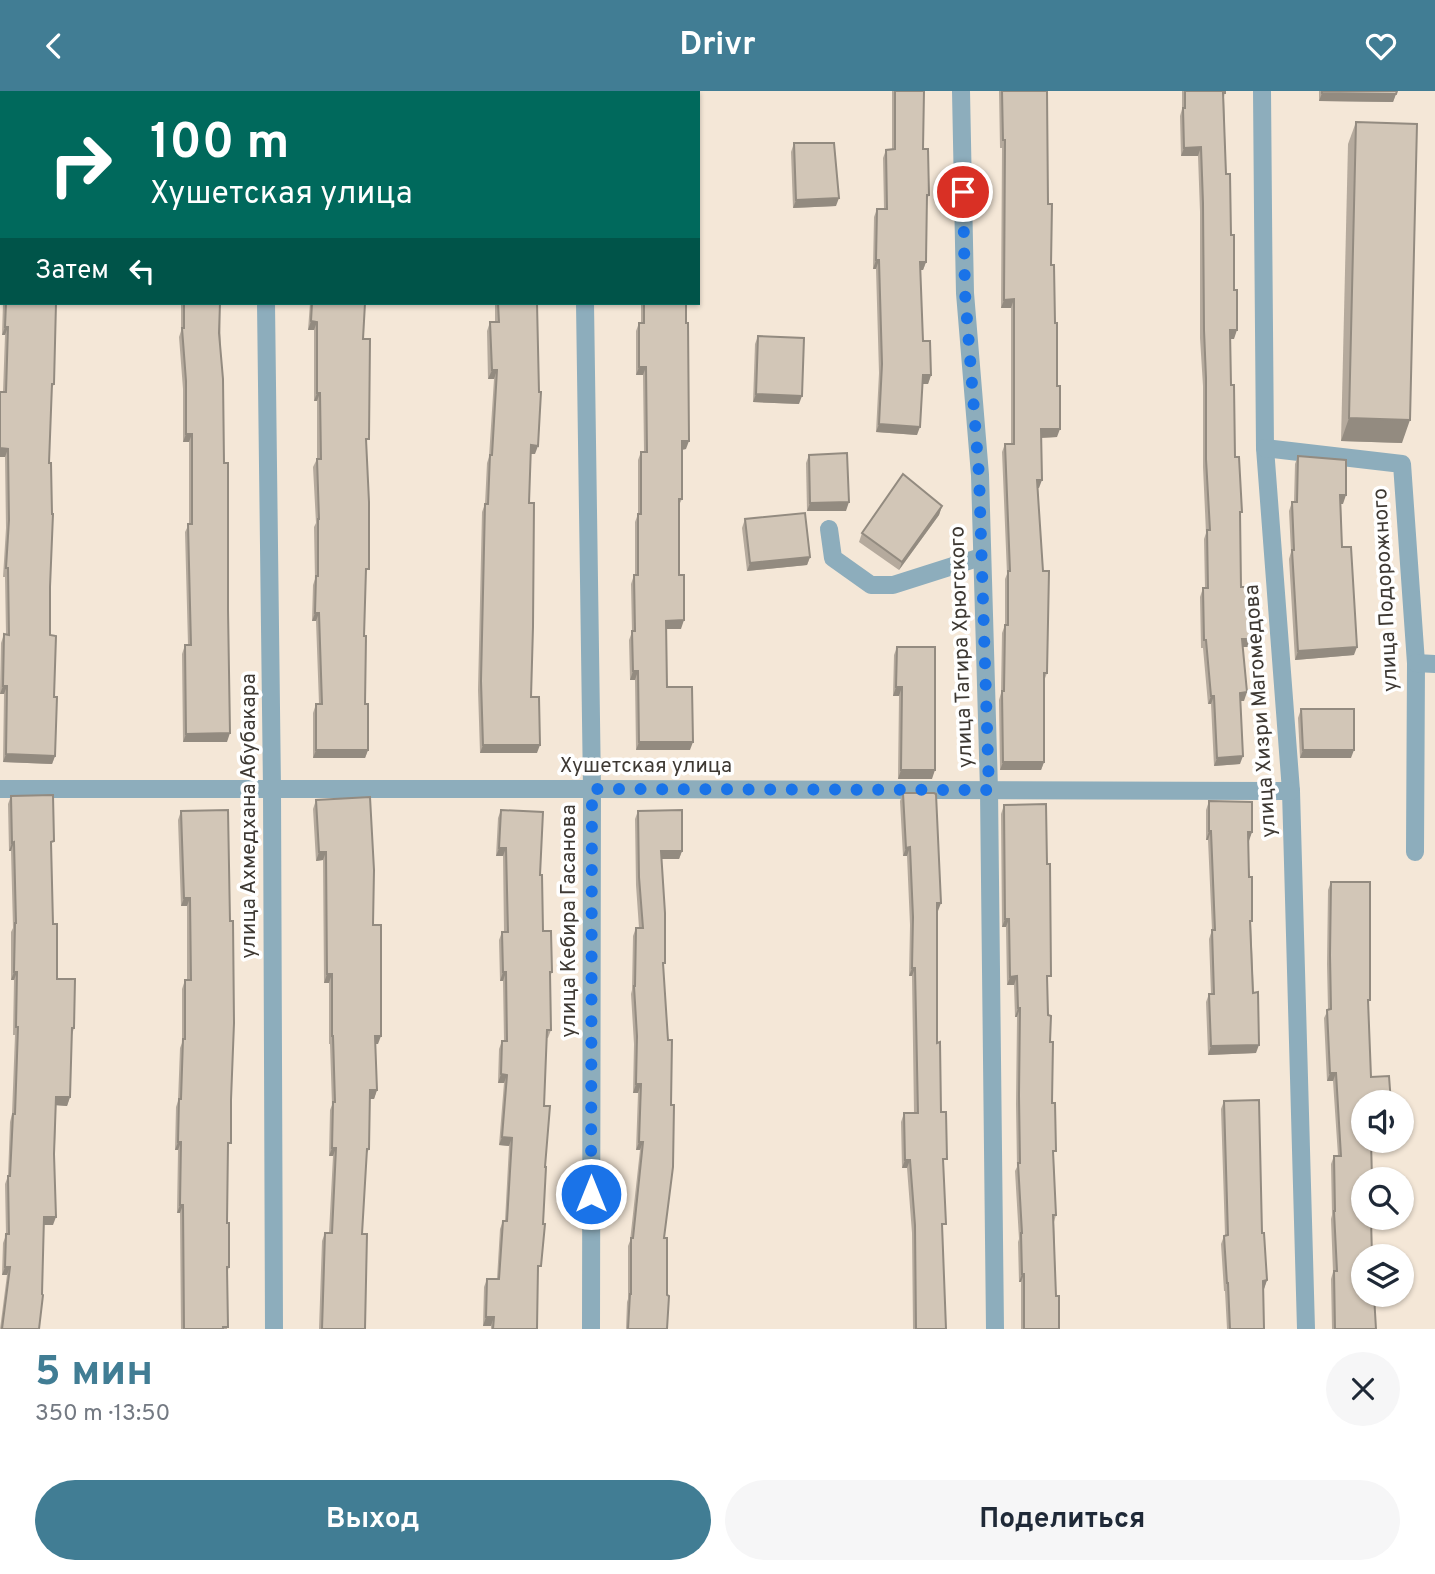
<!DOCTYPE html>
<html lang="ru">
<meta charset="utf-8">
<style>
:root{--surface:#fff;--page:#f6f6f7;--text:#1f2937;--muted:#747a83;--accent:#417d94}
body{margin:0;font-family:Overpass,sans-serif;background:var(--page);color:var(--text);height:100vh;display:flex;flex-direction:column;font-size:26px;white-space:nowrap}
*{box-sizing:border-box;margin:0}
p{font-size:23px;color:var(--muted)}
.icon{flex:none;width:38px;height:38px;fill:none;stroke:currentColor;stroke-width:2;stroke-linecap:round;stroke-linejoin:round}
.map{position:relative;height:1238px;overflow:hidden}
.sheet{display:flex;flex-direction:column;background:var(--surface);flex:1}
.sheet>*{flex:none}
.top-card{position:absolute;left:0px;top:0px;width:700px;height:214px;box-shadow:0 2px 5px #0004;background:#00695c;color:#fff;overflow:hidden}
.tools{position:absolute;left:1351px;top:999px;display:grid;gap:14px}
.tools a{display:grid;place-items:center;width:63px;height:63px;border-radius:50%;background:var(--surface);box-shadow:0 2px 5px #0004;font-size:35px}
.pin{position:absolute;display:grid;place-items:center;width:60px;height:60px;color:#fff;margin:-30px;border:4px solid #fff;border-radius:50%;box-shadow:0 2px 7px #0007}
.me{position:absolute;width:77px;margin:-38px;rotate:0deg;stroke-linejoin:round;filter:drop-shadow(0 0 5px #0008)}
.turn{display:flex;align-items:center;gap:24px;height:147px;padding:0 35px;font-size:32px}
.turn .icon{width:91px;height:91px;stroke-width:2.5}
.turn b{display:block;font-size:49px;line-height:60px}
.then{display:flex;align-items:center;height:66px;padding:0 35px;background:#0003;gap:14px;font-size:26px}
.round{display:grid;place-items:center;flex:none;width:74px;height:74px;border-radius:37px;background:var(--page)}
.head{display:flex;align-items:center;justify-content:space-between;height:119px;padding:0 35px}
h1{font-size:42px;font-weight:700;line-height:52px;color:var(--accent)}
.cta{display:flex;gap:14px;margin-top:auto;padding:14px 35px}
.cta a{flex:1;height:80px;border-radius:42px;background:var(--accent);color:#fff;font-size:28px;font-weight:700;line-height:80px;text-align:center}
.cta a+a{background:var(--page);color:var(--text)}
header{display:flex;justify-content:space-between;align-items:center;height:91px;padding:0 35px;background:var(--accent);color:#fff;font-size:32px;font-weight:700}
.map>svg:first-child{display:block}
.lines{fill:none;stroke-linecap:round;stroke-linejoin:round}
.street{stroke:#8dadbc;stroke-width:18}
.wall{fill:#b5aa9d}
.shaded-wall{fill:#938b80}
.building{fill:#d2c6b7;stroke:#938b80;stroke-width:2}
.route{stroke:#1a73e8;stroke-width:12;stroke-dasharray:0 21.6}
.labels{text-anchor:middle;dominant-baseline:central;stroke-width:7;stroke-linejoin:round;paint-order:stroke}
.street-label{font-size:21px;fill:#3e3933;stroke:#fff}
</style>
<header><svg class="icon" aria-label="back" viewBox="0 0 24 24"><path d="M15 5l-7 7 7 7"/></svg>Drivr<svg class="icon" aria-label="heart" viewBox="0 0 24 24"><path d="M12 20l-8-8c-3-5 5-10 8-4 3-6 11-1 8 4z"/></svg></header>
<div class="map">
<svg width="1435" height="1238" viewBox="0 0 1435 1238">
<rect width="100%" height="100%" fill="#f4e7d7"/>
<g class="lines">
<g class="street">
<polyline points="263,0 263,2"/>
<polyline points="582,0 582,2"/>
<polyline points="961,0 965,202 980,384 989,699 995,1238"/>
<polyline points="1262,0 1265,357 1291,700 1306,1238"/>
<polyline points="266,212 272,698 274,1238"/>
<polyline points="585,212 592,698 591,1238"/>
<polyline points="1265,357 1402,373 1416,572 1415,761"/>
<polyline points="829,438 833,467 871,494 893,494 981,466"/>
<polyline points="1416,572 1435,573"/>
<polyline points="0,698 592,698 1291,700"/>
</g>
</g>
<g class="wall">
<polygon points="892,0 924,0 923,58 929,104 927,108 926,171 923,179 920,179 923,250 931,284 928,293 922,293 917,344 876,341 879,282 876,178 873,178 874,126 877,118 884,118 883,67 886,59 892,58"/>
<polygon points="999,0 1047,0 1048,113 1057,295 1057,346 1041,347 1039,397 1038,397 1047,582 1044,590 1044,671 1041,679 1000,679 999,609 1001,602 1002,542 1005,534 1005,488 1007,483 1002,361 1005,353 1011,353 1011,217 1001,217 1002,57 1000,57"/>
<polygon points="1182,0 1225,0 1224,6 1226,83 1234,248 1231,248 1231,294 1235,366 1240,427 1241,496 1252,548 1249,556 1243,556 1244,610 1241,610 1240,673 1214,675 1211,613 1208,613 1203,557 1201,557 1200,506 1203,497 1205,497 1204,448 1206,442 1203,376 1203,295 1200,247 1200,121 1198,65 1181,65 1180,25 1182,18"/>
<polygon points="1319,0 1397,0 1393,11 1319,10"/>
<polygon points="1356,31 1402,352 1341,350 1348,53"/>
<polygon points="794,52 836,115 793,117 791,61"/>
<polygon points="3,212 56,212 54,293 51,299 49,372 50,544 54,606 55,665 52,673 3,671 4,603 0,603 1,552 4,543 6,543 5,486 3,486 6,437 5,366 0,366 0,301 3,301 5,244 2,244"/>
<polygon points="181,212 220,212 227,651 183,651 182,563 185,554 188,554 185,441 189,433 189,351 183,351 183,298 179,246 181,240"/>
<polygon points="310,212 365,212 363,248 366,356 365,486 364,545 365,613 368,659 365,667 313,667 313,622 316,613 319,613 316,530 312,530 313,494 315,488 314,436 316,432 313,376 317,368 317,310 314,310 314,239 308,239"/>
<polygon points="495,212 537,212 535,363 531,363 529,412 531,606 537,662 480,662 478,599 482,421 485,413 487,372 489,366 494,288 488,288 487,240 490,231 495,231"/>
<polygon points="641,212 686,212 686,358 682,359 682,408 679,414 679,484 681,538 666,538 667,596 690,659 636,659 635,589 630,589 629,549 632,541 631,493 634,484 635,484 635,431 638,423 638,369 641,361 644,361 643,284 636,284 636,240 639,232 641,232"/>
<polygon points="758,245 799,313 753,311 755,253"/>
<polygon points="809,364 846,420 807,420 806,372"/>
<polygon points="1298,365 1343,413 1341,413 1342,456 1354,564 1295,569 1289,468 1291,461 1289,420 1292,411 1294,411 1295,373"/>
<polygon points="942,415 939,424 899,479 859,451 862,442"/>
<polygon points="745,428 810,466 807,474 747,480 742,437"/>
<polygon points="897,556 932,688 898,688 899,605 893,605 894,564"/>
<polygon points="1301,618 1351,667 1300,667 1298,627"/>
<polygon points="903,702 938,820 937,820 936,897 937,952 944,1076 942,1141 946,1238 913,1238 912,1142 907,1077 902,1077 901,1031 904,1022 914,1022 912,885 909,885 910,834 907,765 903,765 900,710"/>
<polygon points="11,705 51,758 53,833 57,888 74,937 72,944 70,1006 67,1015 56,1014 53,1134 44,1134 39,1238 0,1238 7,1184 2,1184 3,1152 6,1144 5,1093 8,1085 10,1031 12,1023 15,944 13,944 14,889 11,889 11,841 13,837 11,760 9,760 8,713"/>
<polygon points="316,709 373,834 378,953 375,953 377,999 374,1008 370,1008 369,1058 366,1064 362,1143 365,1238 319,1238 322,1150 325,1142 329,1142 333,1065 329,1065 330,1019 332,1014 330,953 329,953 329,892 324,892 323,769 316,770 313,718"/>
<polygon points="1209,710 1252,741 1248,750 1256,962 1208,964 1206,911 1209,903 1211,903 1209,848 1212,839 1208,749 1206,749 1206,719"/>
<polygon points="1004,714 1047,893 1056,1124 1054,1131 1056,1205 1059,1238 1021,1238 1021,1191 1019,1191 1018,1151 1019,1148 1015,1080 1017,1076 1016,1013 1017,926 1015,926 1014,894 1007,894 1006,836 1002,836 1001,723"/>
<polygon points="501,719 540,784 543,840 552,881 550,886 551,939 548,947 547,947 544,1015 545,1076 538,1183 537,1238 491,1238 491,1235 483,1235 484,1196 487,1188 497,1188 500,1138 503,1130 505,1130 509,1055 499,1054 504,992 498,992 499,958 502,950 504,950 503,890 500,890 499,849 502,841 504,841 503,765 496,765 498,727"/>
<polygon points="181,720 228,1059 227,1132 229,1176 227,1182 227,1238 181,1238 180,1122 177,1122 178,1059 175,1059 176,1016 178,1010 180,957 182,952 182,898 185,889 187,889 187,815 181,815 178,729"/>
<polygon points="638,720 682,760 679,768 662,768 664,1147 667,1238 626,1238 627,1211 628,1208 628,1155 630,1150 640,1059 636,1059 638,1002 633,1002 634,953 631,903 632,899 633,845 636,837 639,837 636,794 635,728"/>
<polygon points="1331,791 1370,909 1368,912 1371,986 1389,1053 1371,1054 1363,1088 1376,1238 1332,1238 1331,1188 1333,1181 1331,1128 1332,1124 1331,1073 1334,1065 1338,1065 1333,990 1327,990 1324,927 1328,919 1327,873 1328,799"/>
<polygon points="1224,1010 1262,1142 1267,1189 1264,1198 1263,1198 1264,1238 1227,1238 1225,1200 1224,1200 1221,1153 1224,1145 1225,1144 1221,1018"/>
</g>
<g class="shaded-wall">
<polygon points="1322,2 1396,3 1393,11 1319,10"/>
<polygon points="1201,56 1198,65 1181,65 1184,57"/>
<polygon points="839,107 836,115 793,117 796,109"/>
<polygon points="876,169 879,169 876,178 873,178"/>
<polygon points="920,171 926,171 923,179 917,179"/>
<polygon points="1014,208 1011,217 1001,217 1004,209"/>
<polygon points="311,230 317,231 314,239 308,239"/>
<polygon points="5,236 8,236 5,244 2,244"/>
<polygon points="1230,239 1237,239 1234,248 1227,248"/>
<polygon points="639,276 646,276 643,284 636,284"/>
<polygon points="492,279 497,279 494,288 488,288"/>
<polygon points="923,284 931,284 928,293 920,293"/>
<polygon points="317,302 320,302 317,310 314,310"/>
<polygon points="756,303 802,305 799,313 753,311"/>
<polygon points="1349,327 1410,329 1402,352 1341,350"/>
<polygon points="879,333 920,336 917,344 876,341"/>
<polygon points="1041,338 1060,338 1057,346 1038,347"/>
<polygon points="186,343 192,343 189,351 183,351"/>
<polygon points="682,350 689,350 686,358 679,359"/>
<polygon points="531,354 538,355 535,363 528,363"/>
<polygon points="0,357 8,358 5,366 0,366"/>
<polygon points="1037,389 1042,389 1039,397 1034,397"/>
<polygon points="1340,404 1346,404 1343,413 1337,413"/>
<polygon points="849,411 846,420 807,420 810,412"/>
<polygon points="942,415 939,424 899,479 902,471"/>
<polygon points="810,466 807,474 747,480 750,472"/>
<polygon points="315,522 319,522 316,530 312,530"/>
<polygon points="684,529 681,538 663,538 666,530"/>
<polygon points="1242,548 1252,548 1249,556 1239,556"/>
<polygon points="1357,556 1354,564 1295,569 1298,560"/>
<polygon points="633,580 638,580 635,589 630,589"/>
<polygon points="3,595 7,595 4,603 0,603"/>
<polygon points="896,596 902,596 899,605 893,605"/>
<polygon points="1247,601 1244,610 1237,610 1240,602"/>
<polygon points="1211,605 1214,605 1211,613 1208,613"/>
<polygon points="230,642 227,651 183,651 186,643"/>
<polygon points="639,651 693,651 690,659 636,659"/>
<polygon points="483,654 540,654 537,662 480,662"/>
<polygon points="316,659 368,659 365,667 313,667"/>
<polygon points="1303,659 1354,659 1351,667 1300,667"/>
<polygon points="6,663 55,665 52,673 3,671"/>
<polygon points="1243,665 1240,673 1214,675 1217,667"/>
<polygon points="1003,671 1044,671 1041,679 1000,679"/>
<polygon points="901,679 935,679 932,688 898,688"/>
<polygon points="1209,740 1211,740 1208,749 1206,749"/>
<polygon points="1248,741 1252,741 1249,750 1245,750"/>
<polygon points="14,751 11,760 9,760 12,752"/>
<polygon points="910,756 907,765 903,765 906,757"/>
<polygon points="499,757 506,757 503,765 496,765"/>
<polygon points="661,760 682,760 679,768 658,768"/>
<polygon points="319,761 326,761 323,769 316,770"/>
<polygon points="184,807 190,807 187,815 181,815"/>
<polygon points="937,812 941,812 938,820 934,820"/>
<polygon points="1005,828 1009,828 1006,836 1002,836"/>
<polygon points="912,877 915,877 912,885 909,885"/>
<polygon points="14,881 17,881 14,889 11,889"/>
<polygon points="503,881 506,881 503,890 500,890"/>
<polygon points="327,883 332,883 329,892 324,892"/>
<polygon points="1017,885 1014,894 1007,894 1010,886"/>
<polygon points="1018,917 1020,917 1017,926 1015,926"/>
<polygon points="375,945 381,945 378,953 372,953"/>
<polygon points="1259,954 1256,962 1208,964 1211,955"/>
<polygon points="1330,982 1336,982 1333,990 1327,990"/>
<polygon points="501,983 507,984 504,992 498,992"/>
<polygon points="636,993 641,993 638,1002 633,1002"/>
<polygon points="370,999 377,999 374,1008 367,1008"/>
<polygon points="56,1006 70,1006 67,1015 53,1014"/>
<polygon points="502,1046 512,1047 509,1055 499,1054"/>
<polygon points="1370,1050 1390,1050 1389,1053 1368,1054"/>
<polygon points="178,1051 181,1051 178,1059 175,1059"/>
<polygon points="639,1051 643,1051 640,1059 636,1059"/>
<polygon points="332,1057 336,1057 333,1065 329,1065"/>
<polygon points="905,1069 910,1069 907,1077 902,1077"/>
<polygon points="180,1114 183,1114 180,1122 177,1122"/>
<polygon points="44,1126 56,1126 53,1134 41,1134"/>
<polygon points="5,1176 10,1176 7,1184 2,1184"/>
<polygon points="1022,1183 1024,1183 1021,1191 1019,1191"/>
<polygon points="1267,1189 1264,1198 1259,1198 1263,1190"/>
<polygon points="486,1226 494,1226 491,1235 483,1235"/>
</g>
<g class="building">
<polygon points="12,0 51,0 51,2 13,2"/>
<rect x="178" y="0" width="41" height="2"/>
<rect x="310" y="0" width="38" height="2"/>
<rect x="495" y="0" width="48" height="2"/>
<rect x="641" y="0" width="43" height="2"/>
<polygon points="895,0 924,0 923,58 928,58 929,104 927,104 926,171 920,171 923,250 930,250 931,284 923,284 920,336 879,333 882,273 879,169 876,169 877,118 887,118 886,59 895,58"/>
<polygon points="1002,0 1047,0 1048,113 1052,113 1051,174 1054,174 1055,232 1057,232 1057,295 1060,295 1060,338 1041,338 1042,389 1037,389 1043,480 1049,480 1047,582 1044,582 1044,671 1003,671 1002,600 1004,600 1005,534 1008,534 1008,480 1010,480 1005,353 1014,353 1014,208 1004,209 1005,49 1003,49"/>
<polygon points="1185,0 1225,0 1225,2 1223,2 1226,83 1230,83 1231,144 1234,144 1234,199 1237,199 1237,239 1230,239 1231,294 1234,294 1235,366 1239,366 1242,421 1240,421 1241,496 1251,496 1252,548 1242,548 1247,601 1240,602 1243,665 1217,667 1214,605 1211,605 1206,549 1204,549 1203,497 1208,497 1207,439 1210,439 1206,368 1206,287 1204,239 1203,112 1201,56 1184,57 1183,17 1185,17"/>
<polygon points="1322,0 1397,0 1396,3 1322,2"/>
<polygon points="1356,31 1417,33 1410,329 1349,327"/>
<polygon points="794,52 834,52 839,107 796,109"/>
<polygon points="6,212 56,212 54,293 52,293 49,372 51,372 52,423 53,423 50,496 50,544 56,545 54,606 57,606 55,665 6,663 7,595 3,595 4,543 9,544 8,477 6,477 9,429 8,358 0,357 0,301 6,301 8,236 5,236"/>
<polygon points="184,212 220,212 219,242 223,288 224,372 228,372 228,519 230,642 186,643 185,554 191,554 188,433 192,433 192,343 186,343 186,290 182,237 184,237"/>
<polygon points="312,212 365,212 363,248 370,248 369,348 366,348 369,411 369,478 366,478 364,545 366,545 365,613 368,613 368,659 316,659 316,613 322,613 319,522 315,522 316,485 318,485 318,428 319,428 317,368 321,368 320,302 317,302 317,231 311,230"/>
<polygon points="498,212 537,212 539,301 541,301 538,355 531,354 529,412 534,412 533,536 531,606 539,606 540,654 483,654 481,590 485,413 488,413 490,364 492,364 497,279 492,279 490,231 499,231"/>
<polygon points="644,212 686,212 686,232 688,232 689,350 682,350 682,408 679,408 679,484 684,484 684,529 666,530 667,596 692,596 693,651 639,651 638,580 633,580 632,540 635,540 634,484 638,484 638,423 641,423 641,361 647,361 646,276 639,276 639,232 644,232"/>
<polygon points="758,245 804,247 802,305 756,303"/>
<polygon points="847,362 849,411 810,412 809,364"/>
<polygon points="1298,365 1346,369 1346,404 1340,404 1342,456 1351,456 1357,556 1298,560 1292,459 1294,459 1292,411 1297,411"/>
<polygon points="903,383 942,415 902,471 862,442"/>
<polygon points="805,422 810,466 750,472 745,428"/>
<polygon points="897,556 935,556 935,679 901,679 902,596 896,596"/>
<polygon points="1301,618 1354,618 1354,659 1303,659"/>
<polygon points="903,702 934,702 936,703 941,812 937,812 937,952 940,951 941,1021 946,1021 947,1068 943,1068 946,1133 942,1133 946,1238 916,1238 915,1134 910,1069 905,1069 904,1022 918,1022 915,877 912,877 913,826 910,756 906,757"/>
<polygon points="53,704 54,750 51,751 53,833 57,833 57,888 75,888 74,937 72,937 70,1006 56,1006 54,1063 56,1126 44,1126 42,1203 43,1204 39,1238 2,1238 10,1176 5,1176 6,1143 9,1143 8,1085 10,1085 13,1023 15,1023 18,936 16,936 17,881 14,881 15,832 16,832 14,751 12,752 11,705"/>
<polygon points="370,706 374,779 373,834 381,834 381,945 375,945 377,999 370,999 369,1058 367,1058 362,1143 367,1143 365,1238 322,1238 325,1142 332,1142 336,1057 332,1057 333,1011 335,1011 333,945 332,945 332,883 327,883 326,761 319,761 316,709"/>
<polygon points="1209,710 1252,711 1252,741 1248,741 1249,786 1252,786 1252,830 1250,830 1253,902 1258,901 1259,954 1211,955 1209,903 1214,903 1212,839 1215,839 1211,740 1209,740"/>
<polygon points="1046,713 1047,773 1050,773 1051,885 1047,885 1048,924 1051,925 1050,951 1053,951 1052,1012 1055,1012 1056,1060 1053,1060 1056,1124 1053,1124 1056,1205 1059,1205 1059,1238 1024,1238 1024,1183 1022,1183 1021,1142 1022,1142 1018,1072 1020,1072 1019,1005 1020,917 1018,917 1017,885 1010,886 1009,828 1005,828 1004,714"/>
<polygon points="228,719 230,830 233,830 234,932 231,1009 231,1052 228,1052 227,1132 229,1132 229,1176 227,1176 228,1236 223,1236 223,1238 184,1238 183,1114 180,1114 181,1051 178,1051 179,1008 181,1008 183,948 185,948 185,889 191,889 190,807 184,807 181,720"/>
<polygon points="501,719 543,721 540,784 542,784 543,840 551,840 552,881 550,881 551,939 547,939 544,1015 550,1015 545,1076 546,1076 543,1133 545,1133 541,1175 538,1175 537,1238 493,1238 494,1226 486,1226 487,1188 499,1188 503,1130 507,1130 512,1047 502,1046 507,984 501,983 502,950 507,950 506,881 503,881 502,841 508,841 506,757 499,757"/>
<polygon points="682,719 682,760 661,760 665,822 665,872 663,872 668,949 672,949 671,1014 674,1014 673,1076 664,1147 667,1147 667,1204 669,1205 667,1238 628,1238 630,1203 631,1203 631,1147 633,1147 643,1051 639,1051 641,993 636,993 637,945 634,895 635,895 636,837 643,837 639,786 638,720"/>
<polygon points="1331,791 1370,791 1370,909 1368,909 1371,986 1389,985 1391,1012 1363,1012 1363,1050 1371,1050 1372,1088 1363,1088 1363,1127 1371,1127 1372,1166 1363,1166 1363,1204 1374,1204 1376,1238 1335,1238 1334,1180 1337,1180 1334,1120 1335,1120 1334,1065 1341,1065 1336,982 1330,982 1327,919 1331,918 1330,864"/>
<polygon points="1259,1009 1262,1142 1264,1142 1267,1189 1263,1190 1264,1238 1230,1238 1228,1192 1227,1192 1224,1145 1228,1144 1224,1010"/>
</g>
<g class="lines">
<polyline class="route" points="591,1103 592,698 989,699 979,384 965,202 963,101"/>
</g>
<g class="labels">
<g class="street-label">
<text transform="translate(1386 499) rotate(-93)">улица Подорожного</text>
<text transform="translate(962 556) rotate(-92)">улица Тагира Хрюгского</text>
<text transform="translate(1261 620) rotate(-94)">улица Хизри Магомедова</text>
<text x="646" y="675">Хушетская улица</text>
<text transform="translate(249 725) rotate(-90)">улица Ахмедхана Абубакара</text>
<text transform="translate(569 830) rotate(-90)">улица Кебира Гасанова</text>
</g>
</g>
</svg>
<div class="tools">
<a><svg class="icon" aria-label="sound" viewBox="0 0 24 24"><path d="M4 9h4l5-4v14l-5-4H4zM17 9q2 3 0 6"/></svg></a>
<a><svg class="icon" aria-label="search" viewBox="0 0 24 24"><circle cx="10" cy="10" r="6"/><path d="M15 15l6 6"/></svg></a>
<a><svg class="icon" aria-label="layers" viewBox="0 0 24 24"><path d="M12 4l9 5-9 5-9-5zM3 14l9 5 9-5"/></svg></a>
</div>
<div class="pin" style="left:963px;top:101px;background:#d93025"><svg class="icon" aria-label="arrive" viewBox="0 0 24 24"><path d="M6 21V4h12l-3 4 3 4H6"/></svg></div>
<svg class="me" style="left:591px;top:1103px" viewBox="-20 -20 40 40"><circle r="17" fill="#1a73e8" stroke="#fff" stroke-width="3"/><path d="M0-11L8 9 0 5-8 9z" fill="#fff"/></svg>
<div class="top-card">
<div class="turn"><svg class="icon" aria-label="right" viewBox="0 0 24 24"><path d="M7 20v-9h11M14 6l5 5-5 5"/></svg><div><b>100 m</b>Хушетская улица</div></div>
<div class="then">Затем<svg class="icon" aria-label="left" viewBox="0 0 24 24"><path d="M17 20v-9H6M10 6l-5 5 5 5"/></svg></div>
</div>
</div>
<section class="sheet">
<div class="head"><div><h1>5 мин</h1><p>350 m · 13:50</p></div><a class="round"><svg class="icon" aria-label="close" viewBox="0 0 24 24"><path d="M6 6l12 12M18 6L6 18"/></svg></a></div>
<div class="cta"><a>Выход</a><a>Поделиться</a></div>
</section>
